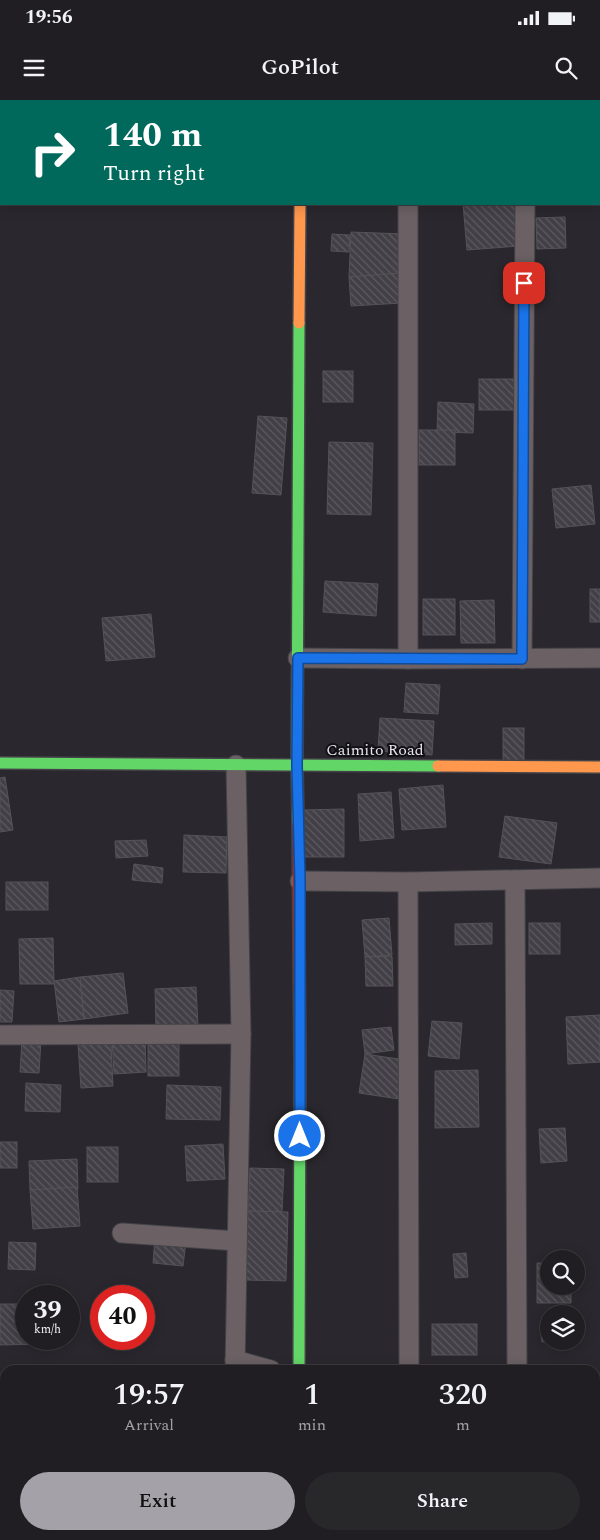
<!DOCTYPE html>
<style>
:root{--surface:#201e22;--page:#28272a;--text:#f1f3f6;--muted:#a2a2a5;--line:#3d3c40;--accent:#a4a1a9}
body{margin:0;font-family:Spectral,serif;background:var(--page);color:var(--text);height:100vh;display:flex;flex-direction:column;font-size:19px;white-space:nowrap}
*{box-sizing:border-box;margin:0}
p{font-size:16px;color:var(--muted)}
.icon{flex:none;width:28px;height:28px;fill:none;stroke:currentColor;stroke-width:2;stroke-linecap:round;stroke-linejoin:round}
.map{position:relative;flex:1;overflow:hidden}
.details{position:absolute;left:0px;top:1265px;width:600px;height:175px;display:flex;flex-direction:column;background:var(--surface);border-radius:15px 15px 0 0;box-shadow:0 2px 12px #0003,0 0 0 1px var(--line)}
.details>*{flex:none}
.hud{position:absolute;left:0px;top:0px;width:600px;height:105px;box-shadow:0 2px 12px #0003,0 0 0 1px var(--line);background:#00695c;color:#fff;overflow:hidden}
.controls{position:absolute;left:540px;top:1150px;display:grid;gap:10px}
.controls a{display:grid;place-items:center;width:45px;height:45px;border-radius:50%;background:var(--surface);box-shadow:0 2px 12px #0003,0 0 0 1px var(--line);font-size:25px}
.speed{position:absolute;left:15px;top:1185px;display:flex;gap:10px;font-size:25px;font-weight:700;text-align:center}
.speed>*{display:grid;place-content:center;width:65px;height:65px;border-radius:50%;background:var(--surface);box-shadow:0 2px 12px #0003,0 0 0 1px var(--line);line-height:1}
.speed small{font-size:12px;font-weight:400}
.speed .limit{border:8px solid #d22;background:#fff;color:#111}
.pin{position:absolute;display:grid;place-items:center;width:42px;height:42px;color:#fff;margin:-21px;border-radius:10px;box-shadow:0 2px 8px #0006}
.me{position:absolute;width:55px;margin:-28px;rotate:0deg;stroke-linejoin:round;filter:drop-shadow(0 0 4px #0008)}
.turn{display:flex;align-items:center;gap:18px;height:105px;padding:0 20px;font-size:22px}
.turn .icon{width:65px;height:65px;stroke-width:2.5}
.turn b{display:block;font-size:35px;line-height:42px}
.eta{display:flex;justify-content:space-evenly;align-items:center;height:85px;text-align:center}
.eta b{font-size:30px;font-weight:600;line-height:35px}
.action{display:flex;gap:10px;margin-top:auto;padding:10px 20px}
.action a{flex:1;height:58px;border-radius:30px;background:var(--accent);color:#111;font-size:20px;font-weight:600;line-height:58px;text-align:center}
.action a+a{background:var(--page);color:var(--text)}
.status{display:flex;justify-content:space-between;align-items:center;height:35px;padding:0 25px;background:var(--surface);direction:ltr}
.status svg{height:14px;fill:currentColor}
header{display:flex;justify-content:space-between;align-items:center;height:65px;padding:0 20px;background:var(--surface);font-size:22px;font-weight:600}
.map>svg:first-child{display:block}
.building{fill:url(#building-back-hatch);stroke:#545358}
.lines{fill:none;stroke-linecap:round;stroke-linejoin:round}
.street-casing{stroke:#444348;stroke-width:21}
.fast-casing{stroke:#444348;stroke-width:14}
.slow-casing{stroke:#444348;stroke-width:14}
.jam-casing{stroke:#444348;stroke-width:14}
.path{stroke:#6b6466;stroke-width:3;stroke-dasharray:5 2.5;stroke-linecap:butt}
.street{stroke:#6b6164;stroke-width:19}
.fast{stroke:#63d668;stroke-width:11}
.slow{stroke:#ff974d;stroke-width:11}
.jam{stroke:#b3261e;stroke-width:11}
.route-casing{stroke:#114b97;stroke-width:12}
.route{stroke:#1a73e8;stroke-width:9}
.labels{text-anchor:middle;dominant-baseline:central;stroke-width:4;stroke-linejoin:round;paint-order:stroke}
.street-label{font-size:16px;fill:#e5e2eb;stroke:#111015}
</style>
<div class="status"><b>19:56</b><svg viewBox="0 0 49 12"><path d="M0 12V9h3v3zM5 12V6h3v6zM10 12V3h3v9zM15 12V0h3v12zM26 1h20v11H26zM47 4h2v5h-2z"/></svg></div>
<header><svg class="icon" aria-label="menu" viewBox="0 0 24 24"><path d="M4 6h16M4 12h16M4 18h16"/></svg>GoPilot<svg class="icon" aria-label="search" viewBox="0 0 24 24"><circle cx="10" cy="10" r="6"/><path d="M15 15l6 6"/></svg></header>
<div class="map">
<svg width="600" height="1440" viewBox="0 0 600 1440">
<defs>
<pattern id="building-back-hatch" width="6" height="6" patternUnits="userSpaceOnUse" patternTransform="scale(1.25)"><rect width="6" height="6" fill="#424046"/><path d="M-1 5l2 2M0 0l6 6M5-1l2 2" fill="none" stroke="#5d5b61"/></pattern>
</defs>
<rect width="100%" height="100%" fill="#2a282e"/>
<g class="building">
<rect x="0" y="15" width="1" height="55"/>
<polygon points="463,104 516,104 519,146 467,150"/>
<polygon points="565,117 566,148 537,149 536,118"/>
<polygon points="351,132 405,134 403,179 349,177"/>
<polygon points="332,134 350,135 349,152 331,151"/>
<polygon points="400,173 402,203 351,206 349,177"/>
<rect x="323" y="271" width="30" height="31"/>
<rect x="479" y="279" width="40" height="31"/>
<polygon points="438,302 474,304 473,333 437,332"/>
<polygon points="258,316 287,318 281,395 252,393"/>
<rect x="419" y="330" width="36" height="35"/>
<polygon points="329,342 373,343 371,415 327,414"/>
<polygon points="591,385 595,424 556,428 552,389"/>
<polygon points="325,481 378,484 376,516 323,512"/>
<rect x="590" y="489" width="10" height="33"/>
<rect x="423" y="499" width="32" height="36"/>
<polygon points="494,500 495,543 461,543 460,501"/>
<polygon points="151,514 155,557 106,561 102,518"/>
<polygon points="406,583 440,585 438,614 404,612"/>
<polygon points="380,618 434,621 432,655 378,651"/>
<rect x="503" y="628" width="21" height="38"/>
<polygon points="5,677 13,730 0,732 0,678"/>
<polygon points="443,685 446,727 402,730 399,689"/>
<polygon points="391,692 394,738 360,741 358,694"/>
<polygon points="344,709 344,757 304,757 303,710"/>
<polygon points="505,716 557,723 551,764 499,757"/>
<polygon points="184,735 227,737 226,773 183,772"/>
<polygon points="146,740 148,756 116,758 115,741"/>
<polygon points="134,764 163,768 162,783 132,780"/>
<rect x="6" y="782" width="42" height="28"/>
<polygon points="389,818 392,855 365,857 362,820"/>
<polygon points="492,823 492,844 455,845 455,824"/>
<rect x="529" y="823" width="31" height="31"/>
<polygon points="53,838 54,884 20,884 19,839"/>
<polygon points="392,856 393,886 366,886 365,857"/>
<polygon points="123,873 128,913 84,919 80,877"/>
<polygon points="80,877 84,919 59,922 54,881"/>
<polygon points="196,887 198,926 156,927 155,889"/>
<polygon points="0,890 14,891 12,922 0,922"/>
<polygon points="600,915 600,962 568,964 566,917"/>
<polygon points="432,921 462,923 459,959 428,956"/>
<polygon points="391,927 394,950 365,954 362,930"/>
<polygon points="145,936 146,972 114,974 112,938"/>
<rect x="148" y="938" width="31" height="38"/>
<polygon points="22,939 41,940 39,973 20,972"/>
<polygon points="111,944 113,986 81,988 78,945"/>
<polygon points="365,954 405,960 399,999 359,993"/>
<polygon points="478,970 479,1027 435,1028 435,971"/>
<polygon points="26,983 61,985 60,1012 25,1011"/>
<polygon points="167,985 221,987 220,1020 166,1019"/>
<polygon points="565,1028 567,1061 541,1063 539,1029"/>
<rect x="0" y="1042" width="17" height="26"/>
<polygon points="223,1044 225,1079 187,1081 185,1046"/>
<rect x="87" y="1047" width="31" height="35"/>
<polygon points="77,1059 78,1089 30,1090 29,1061"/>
<polygon points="250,1068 284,1069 282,1112 248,1111"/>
<polygon points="77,1087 80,1126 33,1129 30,1090"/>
<polygon points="248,1111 288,1112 286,1181 246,1180"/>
<polygon points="155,1138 186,1141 183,1166 153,1163"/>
<polygon points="9,1142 36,1143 35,1170 8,1169"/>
<polygon points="466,1153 468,1177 455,1178 453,1154"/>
<polygon points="537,1163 549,1163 549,1186 571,1186 571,1203 537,1203"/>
<polygon points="0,1204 26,1204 26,1239 42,1239 42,1244 0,1245"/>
<rect x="432" y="1224" width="45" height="31"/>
<polygon points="540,1227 546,1227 548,1241 542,1242"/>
</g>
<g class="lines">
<defs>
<g id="street">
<polyline points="599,4 600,4"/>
<polyline points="298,558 408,559 600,558"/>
<polyline points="408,559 408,104"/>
<polyline points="522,559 525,104"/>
<polyline points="515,780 517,1270"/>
<polyline points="300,781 408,782 600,778"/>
<polyline points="408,782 409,1270"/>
<polyline points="0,935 241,934"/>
<polyline points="122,1133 237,1141"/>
<polyline points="235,1260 271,1270"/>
<polyline points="235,1270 241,934 236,665"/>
<polyline points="595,1336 600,1336"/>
</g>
<g id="fast">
<polyline points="0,663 438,666"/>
<polyline points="298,723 297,666 299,223"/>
<polyline points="299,1270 300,961"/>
</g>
<g id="slow">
<polyline points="299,223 300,104"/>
<polyline points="438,666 600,667"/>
</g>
<polyline id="jam" points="298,723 300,961"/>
</defs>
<use href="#street" class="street-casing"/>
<use href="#fast" class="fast-casing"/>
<use href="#slow" class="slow-casing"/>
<use href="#jam" class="jam-casing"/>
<polyline class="path" points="0,1337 5,1337"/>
<use href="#street" class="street"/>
<use href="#fast" class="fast"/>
<use href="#slow" class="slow"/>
<use href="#jam" class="jam"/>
</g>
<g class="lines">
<defs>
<polyline id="route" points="300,1036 300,781 297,666 298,558 522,559 524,183"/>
</defs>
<use href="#route" class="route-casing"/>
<use href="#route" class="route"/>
</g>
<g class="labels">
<g class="street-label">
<text x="375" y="650">Caimito Road</text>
</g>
</g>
</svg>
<div class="controls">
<a><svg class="icon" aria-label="search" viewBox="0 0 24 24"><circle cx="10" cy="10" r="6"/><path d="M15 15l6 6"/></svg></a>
<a><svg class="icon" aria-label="layers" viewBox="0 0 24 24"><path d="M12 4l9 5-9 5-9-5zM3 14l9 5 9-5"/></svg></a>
</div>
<div class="speed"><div>39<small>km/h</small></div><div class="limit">40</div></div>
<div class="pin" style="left:524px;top:183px;background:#d93025"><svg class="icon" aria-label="arrive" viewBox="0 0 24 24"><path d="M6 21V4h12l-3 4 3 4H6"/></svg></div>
<svg class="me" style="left:300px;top:1036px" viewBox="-20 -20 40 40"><circle r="17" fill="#1a73e8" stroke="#fff" stroke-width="3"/><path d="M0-11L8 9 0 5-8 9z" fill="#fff"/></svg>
<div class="hud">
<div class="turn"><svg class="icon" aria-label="right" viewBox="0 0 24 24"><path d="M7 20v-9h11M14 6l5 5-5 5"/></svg><div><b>140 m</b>Turn right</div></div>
</div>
<section class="details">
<div class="eta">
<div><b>19:57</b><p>Arrival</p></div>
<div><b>1</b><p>min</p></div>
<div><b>320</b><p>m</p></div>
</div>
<div class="action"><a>Exit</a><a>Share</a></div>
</section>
</div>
